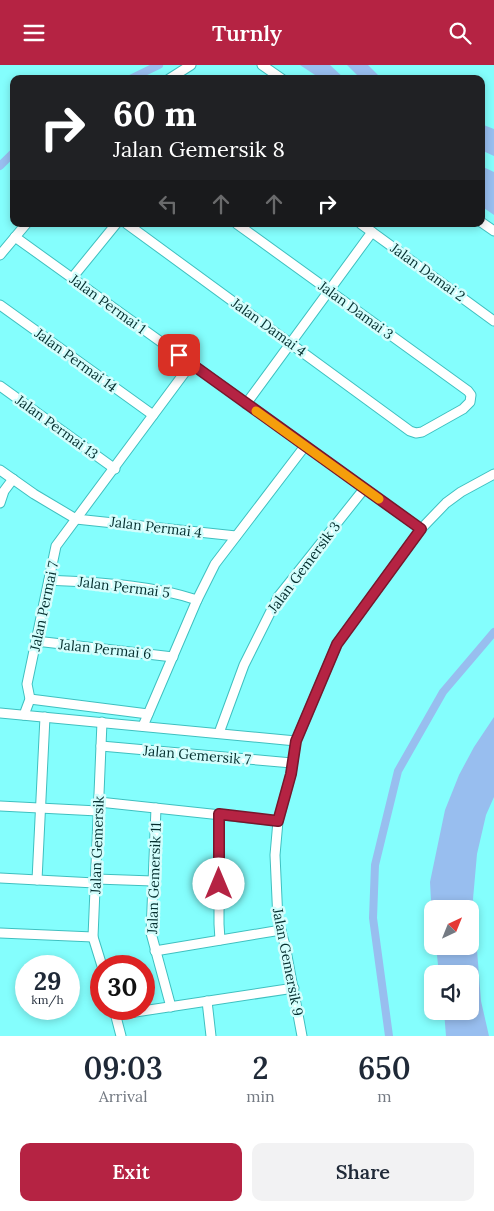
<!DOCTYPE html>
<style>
:root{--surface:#fff;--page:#f2f2f3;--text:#1f2937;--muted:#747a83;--accent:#b52343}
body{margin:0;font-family:Lora,serif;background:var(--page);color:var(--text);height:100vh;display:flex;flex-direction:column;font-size:19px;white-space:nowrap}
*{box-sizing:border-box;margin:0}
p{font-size:16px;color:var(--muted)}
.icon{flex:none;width:28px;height:28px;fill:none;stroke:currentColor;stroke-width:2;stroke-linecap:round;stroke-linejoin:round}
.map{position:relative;height:971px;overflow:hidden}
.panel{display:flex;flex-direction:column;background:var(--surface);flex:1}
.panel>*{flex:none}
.guide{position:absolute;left:10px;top:10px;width:475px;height:152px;border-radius:10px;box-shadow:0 2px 8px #0003;background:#202124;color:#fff;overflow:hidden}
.needle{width:32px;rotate:43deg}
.tools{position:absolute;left:424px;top:835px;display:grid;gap:10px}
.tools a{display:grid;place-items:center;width:55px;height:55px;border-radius:10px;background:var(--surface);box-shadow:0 2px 8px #0003;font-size:25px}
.speed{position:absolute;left:15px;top:890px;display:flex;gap:10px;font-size:25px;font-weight:700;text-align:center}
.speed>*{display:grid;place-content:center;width:65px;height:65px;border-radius:50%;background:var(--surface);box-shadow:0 2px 8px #0003;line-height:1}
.speed small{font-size:12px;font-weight:400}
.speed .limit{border:8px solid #d22;background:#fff;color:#111}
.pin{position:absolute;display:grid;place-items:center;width:42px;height:42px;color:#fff;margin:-21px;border-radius:10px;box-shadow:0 2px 8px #0006}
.me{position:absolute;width:55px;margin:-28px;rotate:0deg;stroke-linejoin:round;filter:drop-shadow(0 0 4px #0008)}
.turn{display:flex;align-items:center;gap:18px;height:105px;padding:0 20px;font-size:22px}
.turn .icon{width:65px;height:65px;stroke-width:2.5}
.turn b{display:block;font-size:35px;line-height:42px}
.lanes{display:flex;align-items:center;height:48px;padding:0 20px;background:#0003;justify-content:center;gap:25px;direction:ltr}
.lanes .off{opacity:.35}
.eta{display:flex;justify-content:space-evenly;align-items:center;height:85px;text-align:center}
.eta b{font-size:30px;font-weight:600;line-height:35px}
.button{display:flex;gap:10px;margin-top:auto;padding:10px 20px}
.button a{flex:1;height:58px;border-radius:10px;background:var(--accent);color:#fff;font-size:20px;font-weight:600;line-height:58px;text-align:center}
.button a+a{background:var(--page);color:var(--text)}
header{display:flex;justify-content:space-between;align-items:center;height:65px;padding:0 20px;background:var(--accent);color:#fff;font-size:22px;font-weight:600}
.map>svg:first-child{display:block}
.water{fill:#98beef}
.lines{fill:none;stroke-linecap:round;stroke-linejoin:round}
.canal{stroke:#98beef;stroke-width:8}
.minor-casing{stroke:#3fc0c0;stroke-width:11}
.minor{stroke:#fff;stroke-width:9}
.route-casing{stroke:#76172c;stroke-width:12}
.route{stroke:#b52343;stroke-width:9}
.slow{stroke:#f59e0b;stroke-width:9}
.labels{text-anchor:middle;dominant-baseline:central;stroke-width:5;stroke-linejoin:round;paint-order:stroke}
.street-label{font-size:14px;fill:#042e2e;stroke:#d3fefd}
</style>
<header><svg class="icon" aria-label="menu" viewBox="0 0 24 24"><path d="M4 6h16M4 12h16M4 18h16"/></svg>Turnly<svg class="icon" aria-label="search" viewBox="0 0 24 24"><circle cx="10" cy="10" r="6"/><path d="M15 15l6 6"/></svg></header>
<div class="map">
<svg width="494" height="971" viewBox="0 0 494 971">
<rect width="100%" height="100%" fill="#84fefd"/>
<g class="water">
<polygon points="300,0 330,0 345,14 321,14"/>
<polygon points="347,0 368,0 382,14 361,14"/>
<polygon points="481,59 494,64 494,91 481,85"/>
<polygon points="481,101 494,107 494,150 481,141"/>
<polygon points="494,652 494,732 486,750 477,789 473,834 481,936 489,971 446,971 444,946 470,946 470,909 439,909 436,881 470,881 470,844 432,844 432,855 430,817 445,745 459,710 474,682"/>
</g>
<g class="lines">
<g class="canal">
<polyline points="130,14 159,0"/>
<polyline points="0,101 14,87"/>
<polyline points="389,971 373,853 375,800 398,706 443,627 494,567"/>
</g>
<defs>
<g id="minor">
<polyline points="262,0 282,14"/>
<polyline points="169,14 191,0"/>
<polyline points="481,157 494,166"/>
<polyline points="127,159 410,366 416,368 422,367 463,344 470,337 471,330 468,326 237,159"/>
<polyline points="361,159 494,256"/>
<polyline points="15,172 421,464"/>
<polyline points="0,190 26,159"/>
<polyline points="72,213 116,159"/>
<polyline points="0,240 153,350"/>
<polyline points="0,321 115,404"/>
<polyline points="246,339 372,167"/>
<polyline points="0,405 34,429 76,454 236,471"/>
<polyline points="0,438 4,426 13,414"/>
<path d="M49,515C99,518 149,519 197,535"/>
<polyline points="36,576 173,592"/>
<polyline points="30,634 148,649"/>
<polyline points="0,648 296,676"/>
<polyline points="24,650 30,634 27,619 56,481 191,299"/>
<polyline points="143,661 197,535 215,499 305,381"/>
<polyline points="219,668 244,600 278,532 364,424"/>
<polyline points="101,681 292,698"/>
<polyline points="99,737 278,756"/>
<polyline points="0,741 98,746"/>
<polyline points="156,743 151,868 171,942"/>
<polyline points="219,749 219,859 220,875"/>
<polyline points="0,813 95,818"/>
<polyline points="96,814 153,816"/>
<polyline points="37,815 45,652"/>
<polyline points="0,868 93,872"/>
<polyline points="155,886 281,865"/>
<polyline points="102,901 93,872 102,657"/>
<polyline points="207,936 211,971"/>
<polyline points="114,944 121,971"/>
<polyline points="116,950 294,923"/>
<polyline points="302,971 285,880 278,856 275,790 278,756 291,709 296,676 337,579 421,464 446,438 461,427 494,409"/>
</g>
</defs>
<use href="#minor" class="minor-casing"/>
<use href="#minor" class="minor"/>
</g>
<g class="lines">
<defs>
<polyline id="route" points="179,290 421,464 337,579 296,676 291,709 278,756 219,749 219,819"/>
</defs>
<use href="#route" class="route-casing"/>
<use href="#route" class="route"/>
<polyline class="slow" points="256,346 379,434"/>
</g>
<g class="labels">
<g class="street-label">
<text transform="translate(428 207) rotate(36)">Jalan Damai 2</text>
<text transform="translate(108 239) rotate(36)">Jalan Permai 1</text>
<text transform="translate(356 245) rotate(36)">Jalan Damai 3</text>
<text transform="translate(269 262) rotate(36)">Jalan Damai 4</text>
<text transform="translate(76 295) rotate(36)">Jalan Permai 14</text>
<text transform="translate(57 362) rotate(36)">Jalan Permai 13</text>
<text transform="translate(156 462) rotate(7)">Jalan Permai 4</text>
<text transform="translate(304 502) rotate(-53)">Jalan Gemersik 3</text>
<text transform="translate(124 522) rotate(7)">Jalan Permai 5</text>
<text transform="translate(44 541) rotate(-78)">Jalan Permai 7</text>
<text transform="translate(105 584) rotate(6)">Jalan Permai 6</text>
<text transform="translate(197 690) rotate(5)">Jalan Gemersik 7</text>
<text transform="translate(97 780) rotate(-88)">Jalan Gemersik</text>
<text transform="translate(154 813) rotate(-88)">Jalan Gemersik 11</text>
<text transform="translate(288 897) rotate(79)">Jalan Gemersik 9</text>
</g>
</g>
</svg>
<div class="tools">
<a><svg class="needle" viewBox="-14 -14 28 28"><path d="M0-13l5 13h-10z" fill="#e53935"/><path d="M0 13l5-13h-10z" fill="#747a83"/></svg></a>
<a><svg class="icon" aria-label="sound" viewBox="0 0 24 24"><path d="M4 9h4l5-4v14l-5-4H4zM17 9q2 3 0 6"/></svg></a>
</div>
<div class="speed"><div>29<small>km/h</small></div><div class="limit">30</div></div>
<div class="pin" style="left:179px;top:290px;background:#d93025"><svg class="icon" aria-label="arrive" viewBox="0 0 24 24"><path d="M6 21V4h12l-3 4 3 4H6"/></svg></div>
<svg class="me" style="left:219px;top:819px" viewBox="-20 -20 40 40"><circle r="19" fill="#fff"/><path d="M0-13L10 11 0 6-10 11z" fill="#b52343"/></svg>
<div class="guide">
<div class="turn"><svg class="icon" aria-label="right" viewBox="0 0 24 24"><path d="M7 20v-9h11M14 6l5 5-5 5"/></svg><div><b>60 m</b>Jalan Gemersik 8</div></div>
<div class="lanes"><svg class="icon off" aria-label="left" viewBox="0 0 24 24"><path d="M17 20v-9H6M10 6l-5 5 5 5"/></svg><svg class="icon off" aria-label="ahead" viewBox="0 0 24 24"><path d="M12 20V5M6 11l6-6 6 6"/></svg><svg class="icon off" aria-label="ahead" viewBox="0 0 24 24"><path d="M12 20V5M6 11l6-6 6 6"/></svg><svg class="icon" aria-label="right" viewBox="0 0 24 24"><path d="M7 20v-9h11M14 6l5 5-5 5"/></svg></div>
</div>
</div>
<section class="panel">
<div class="eta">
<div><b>09:03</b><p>Arrival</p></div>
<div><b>2</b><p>min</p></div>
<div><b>650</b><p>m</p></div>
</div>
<div class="button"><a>Exit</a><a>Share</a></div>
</section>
